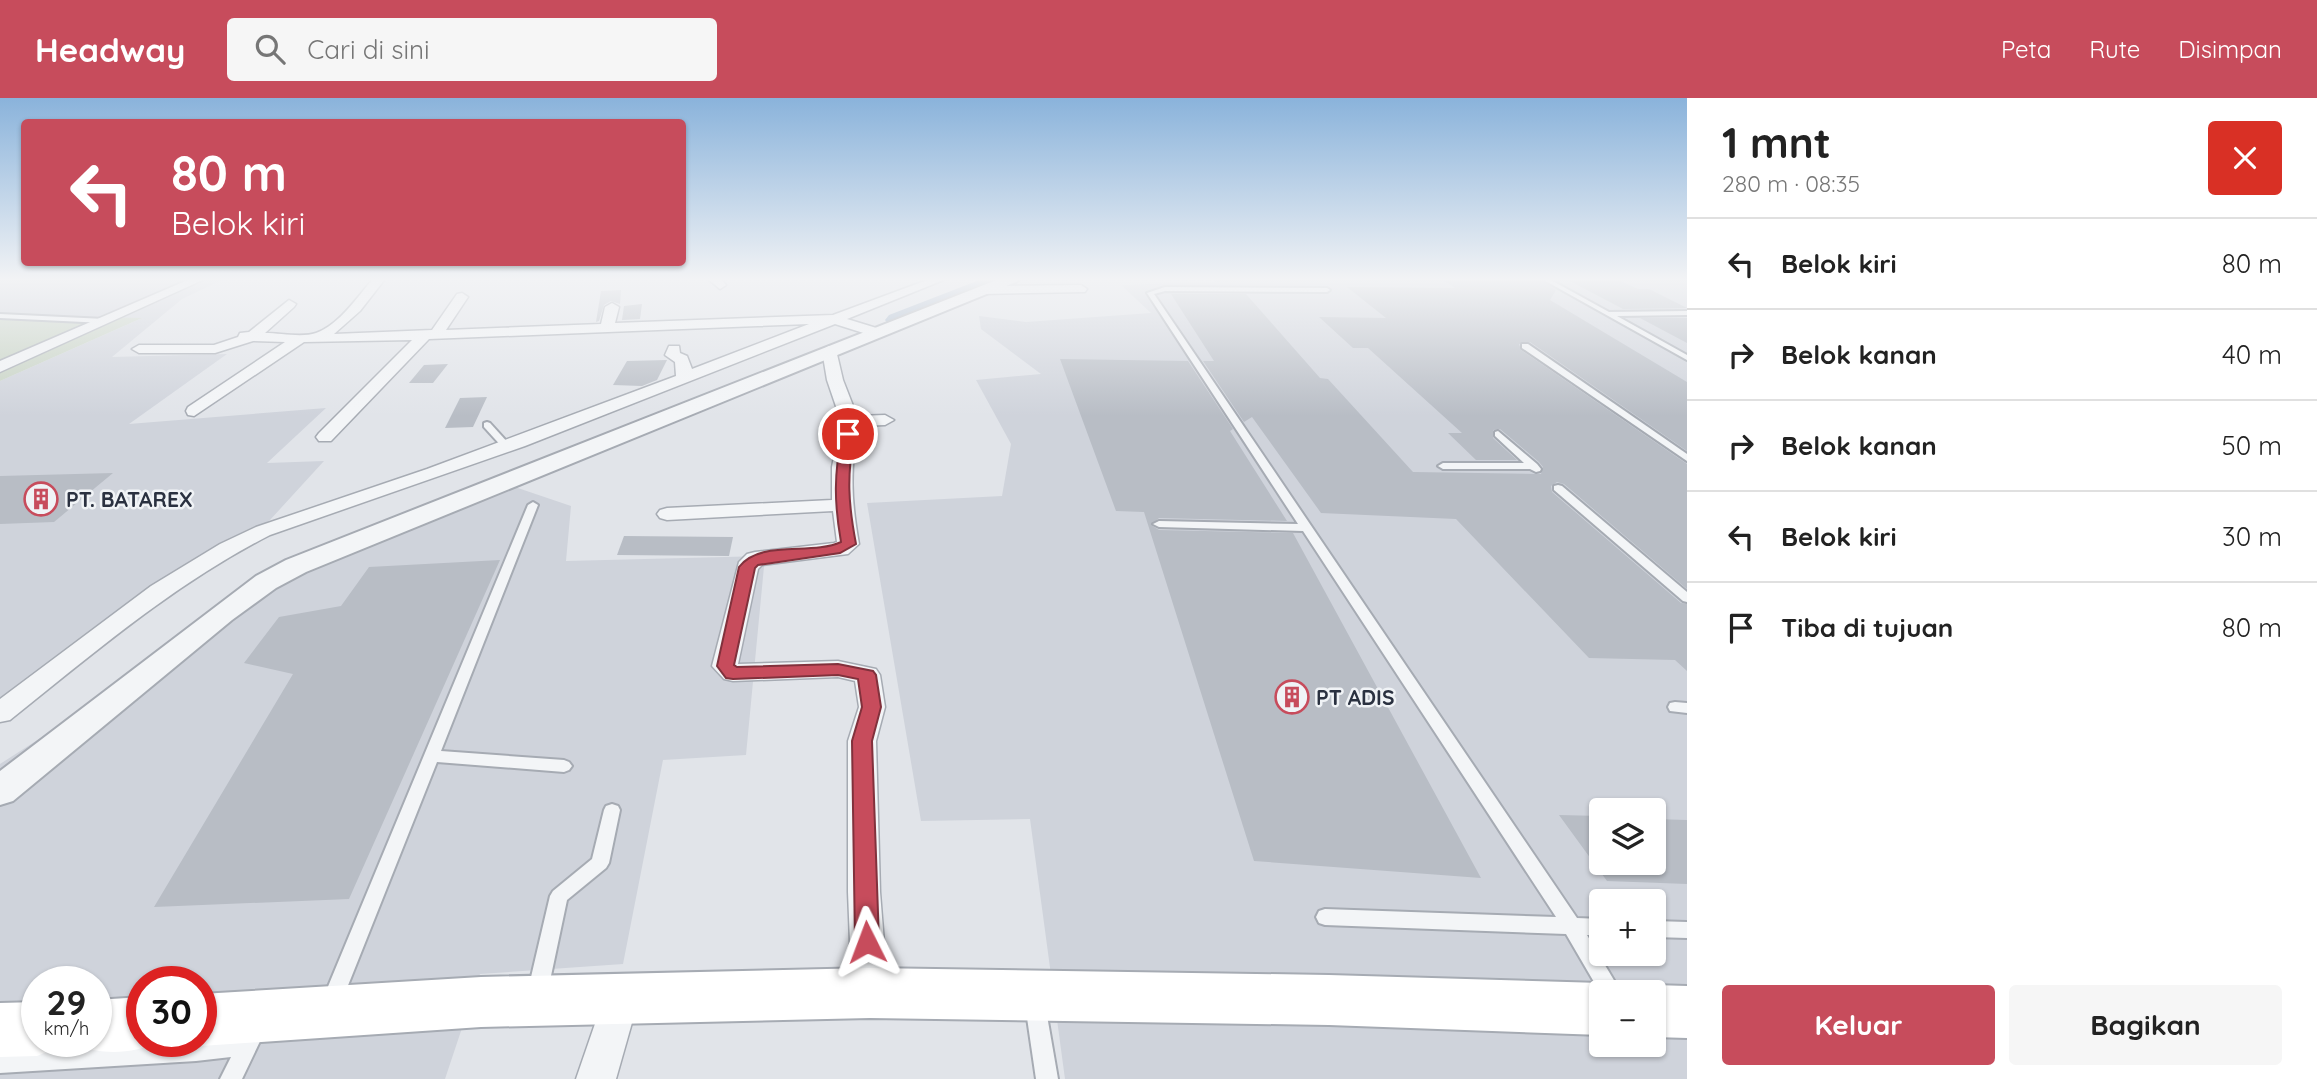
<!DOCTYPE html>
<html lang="id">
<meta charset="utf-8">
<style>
:root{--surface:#fff;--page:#f6f6f6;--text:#222;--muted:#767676;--line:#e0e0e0;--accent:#c74c5c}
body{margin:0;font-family:Quicksand,sans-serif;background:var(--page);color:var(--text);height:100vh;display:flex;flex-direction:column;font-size:26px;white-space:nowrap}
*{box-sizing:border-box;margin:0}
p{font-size:23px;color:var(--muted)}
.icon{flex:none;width:38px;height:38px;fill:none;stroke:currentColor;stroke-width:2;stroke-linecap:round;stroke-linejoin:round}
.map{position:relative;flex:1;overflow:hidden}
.details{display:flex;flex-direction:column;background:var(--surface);width:630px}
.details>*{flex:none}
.top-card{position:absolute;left:21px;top:21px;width:665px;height:147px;border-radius:7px;box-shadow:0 2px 5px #0004;background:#c74c5c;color:#fff;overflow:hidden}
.controls{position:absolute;left:1589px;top:700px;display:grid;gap:14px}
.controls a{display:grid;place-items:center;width:77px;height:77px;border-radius:7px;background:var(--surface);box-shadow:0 2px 5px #0004;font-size:35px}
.speed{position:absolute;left:21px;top:868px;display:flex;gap:14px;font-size:35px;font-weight:700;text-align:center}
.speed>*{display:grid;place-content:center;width:91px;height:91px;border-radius:50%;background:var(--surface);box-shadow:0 2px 5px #0004;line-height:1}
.speed small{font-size:18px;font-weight:400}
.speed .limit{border:10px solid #d22;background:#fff;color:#111}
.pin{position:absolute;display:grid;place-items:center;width:60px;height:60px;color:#fff;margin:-30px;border:4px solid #fff;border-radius:50%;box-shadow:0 2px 7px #0007}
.me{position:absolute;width:77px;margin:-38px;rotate:357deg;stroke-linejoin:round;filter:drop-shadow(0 0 5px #0008)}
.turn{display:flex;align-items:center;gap:24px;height:147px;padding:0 35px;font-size:32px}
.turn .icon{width:91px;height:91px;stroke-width:2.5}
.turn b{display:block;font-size:49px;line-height:60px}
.round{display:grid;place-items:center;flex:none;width:74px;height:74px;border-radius:7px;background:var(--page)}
.headline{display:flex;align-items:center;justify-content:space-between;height:119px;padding:0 35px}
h1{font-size:42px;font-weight:800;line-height:52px}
.cta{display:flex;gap:14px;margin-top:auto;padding:14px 35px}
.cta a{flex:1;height:80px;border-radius:7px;background:var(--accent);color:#fff;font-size:28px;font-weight:800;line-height:80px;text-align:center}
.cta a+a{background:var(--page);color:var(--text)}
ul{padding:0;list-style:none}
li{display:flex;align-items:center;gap:21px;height:91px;padding:0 35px;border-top:2px solid var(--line)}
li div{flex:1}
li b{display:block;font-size:26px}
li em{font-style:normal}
header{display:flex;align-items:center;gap:42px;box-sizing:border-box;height:98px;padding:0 35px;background:var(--accent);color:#fff}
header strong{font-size:33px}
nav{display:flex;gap:38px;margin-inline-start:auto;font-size:24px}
.search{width:490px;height:63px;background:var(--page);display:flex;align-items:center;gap:18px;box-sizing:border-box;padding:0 24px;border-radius:7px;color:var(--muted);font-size:26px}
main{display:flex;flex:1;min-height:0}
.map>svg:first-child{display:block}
.built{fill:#cfd3db;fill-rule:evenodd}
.green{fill:#c6d2c2}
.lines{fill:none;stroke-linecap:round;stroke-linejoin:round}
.river{fill:#9eb1c7;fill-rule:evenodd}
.building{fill:#b8bdc5}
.service-casing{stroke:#a6abb3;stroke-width:4}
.minor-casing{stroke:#a6abb3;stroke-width:3}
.tertiary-casing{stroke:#a6abb3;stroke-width:4}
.secondary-casing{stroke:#a6abb3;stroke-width:4}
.service{fill:#f3f5f7;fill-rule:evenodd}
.minor{fill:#f3f5f7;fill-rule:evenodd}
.tertiary{fill:#f3f5f7;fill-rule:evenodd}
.secondary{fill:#fff;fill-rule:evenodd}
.route{fill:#c74c5c;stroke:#81313c;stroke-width:2}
.labels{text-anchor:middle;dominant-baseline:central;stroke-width:5;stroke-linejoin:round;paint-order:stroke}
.poi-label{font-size:21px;font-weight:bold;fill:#2a3140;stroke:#f0f3f6;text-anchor:start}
</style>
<header>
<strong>Headway</strong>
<div class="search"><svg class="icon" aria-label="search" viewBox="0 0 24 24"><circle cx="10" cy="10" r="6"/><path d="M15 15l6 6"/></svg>Cari di sini</div>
<nav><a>Peta</a><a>Rute</a><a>Disimpan</a></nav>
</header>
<main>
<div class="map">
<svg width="1687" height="981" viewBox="0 0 1687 981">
<rect width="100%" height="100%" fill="#e1e4e9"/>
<g class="built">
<polygon points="0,181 224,181 182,201 112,259 227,256 129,326 326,310 267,365 324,363 270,422 145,503 0,608 0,283 140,221 0,217"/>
<path d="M1213,181H1687V981H1065L1030,721L921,723L867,405L1002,398L1011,346L976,282L1041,276L981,231L979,218L1026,224L1151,215L1121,187L1215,184ZM1601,712H1654V765H1601ZM1601,803H1654V856H1601ZM1601,894H1654V947H1601Z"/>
<path d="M509,387L571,408L566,463L765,458L746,657L663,662L623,866L480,876L445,981H0V666L279,487ZM37,884H96V943H37ZM142,884H201V943H142Z"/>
</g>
<polygon class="green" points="0,217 142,220 0,283"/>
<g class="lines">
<polygon class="river" points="982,181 1009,181 1006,185 905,227 889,227 885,222 889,217"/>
</g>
<g class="building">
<polygon points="1441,181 1540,181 1556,192 1550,202 1687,284 1687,353 1530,244 1519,246 1521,252 1687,366 1687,491 1564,386 1557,384 1551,388 1552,394 1681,505 1687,506 1687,573 1675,562 1589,560 1456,421 1321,415 1252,319 1244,324 1203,263 1214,263 1171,196 1246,196 1320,280 1328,281 1413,374 1541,376 1543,369 1539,364 1500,331 1493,332 1493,340 1517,362 1476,362 1448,335 1462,335 1368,250 1353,250 1319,219 1386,220 1347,189 1455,190"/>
<polygon points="1566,181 1616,181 1638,191 1649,191 1687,210 1623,211"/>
<polygon points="621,192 620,206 611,203 604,207 599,223 596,224 601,193"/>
<polygon points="642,206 640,221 622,222 624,208"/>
<polygon points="1640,220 1687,220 1687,245"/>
<polygon points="1060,261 1188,263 1233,331 1230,333 1287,423 1159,420 1151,427 1159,432 1293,435 1481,780 1254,763 1144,414 1116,413"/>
<polygon points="667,262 657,282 642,288 613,287 627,263"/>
<polygon points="448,266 433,285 409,285 424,267"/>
<polygon points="487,299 473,329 445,330 460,300"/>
<polygon points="113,375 54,424 0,426 0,378"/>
<polygon points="624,438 733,439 729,458 617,457"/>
<polygon points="500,462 349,801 154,809 293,576 244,565 279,519 341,508 369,469"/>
<polygon points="1559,717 1601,718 1601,765 1654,765 1654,721 1687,722 1687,786 1607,783"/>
</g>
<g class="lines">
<defs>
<g id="service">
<polygon points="1542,181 1549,181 1609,214 1687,213 1687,217 1617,218 1687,257 1687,262"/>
<polygon points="1165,189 1327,190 1330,192 1327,194 1165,193 1154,196 1577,820 1601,821 1601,837 1587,837 1621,894 1601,896 1566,836 1325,827 1319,825 1316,819 1319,813 1325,811 1556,819 1303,433 1159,429 1153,426 1159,423 1298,426 1147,195"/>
<polygon points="0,216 105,221 109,223 105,225 0,220"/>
<polygon points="1522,246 1528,246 1687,356 1687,363 1522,250"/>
<polygon points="487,324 490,325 510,347 510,351 504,351 484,329 484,325"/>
<polygon points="1498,333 1537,366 1541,371 1540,373 1536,374 1530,371 1443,371 1438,368 1443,365 1524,365 1495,338 1495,334"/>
<polygon points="1558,387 1562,388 1687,494 1687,504 1683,503 1554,392 1554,388"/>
<polygon points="533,404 538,407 441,653 564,662 569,664 572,668 569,672 564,674 437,664 339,910 332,912 325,910 322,903 528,407"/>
<polygon points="1675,604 1687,605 1687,615 1670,613 1668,609 1670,605"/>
<polygon points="612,706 618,708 620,712 609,765 606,770 567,802 548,892 545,898 538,901 531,898 528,892 550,798 553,793 592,761 604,712 606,708"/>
<polygon points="1654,823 1687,824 1687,840 1654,839"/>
<polygon points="1035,897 1042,899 1045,906 1058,981 1036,981 1025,906 1028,899"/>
<polygon points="253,927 260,930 263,937 242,981 220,981 231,959 196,963 0,975 0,955 201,943 228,939"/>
</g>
<g id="minor">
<polygon points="190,181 205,181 0,274 0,263"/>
<path d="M373,181H385L360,213L334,236L432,232L457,196L462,195L468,199L446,232L601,226L605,209L612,205L619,209L615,225L833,217L930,181H946L847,221L883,232V238H873L835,226L525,348L270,437C174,486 94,555 10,622L0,624V601L151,488L220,446L256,429L427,371L676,278L675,264L665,257L669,248H679L680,255L687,258L692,271L809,226L429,241L331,343H319L316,339L319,335L412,242L304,244L194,318L188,317L186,313L188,309L285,244L253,243L215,255H139L132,251L139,247H214L238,239L240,235L249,234L289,202L296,206L294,209L265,235C280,235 302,240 316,235C339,227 358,198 373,181Z"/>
<polygon points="708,181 721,181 726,187 720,191"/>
<polygon points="1081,187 1087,191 1085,194 982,196 976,192 982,188"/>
<path d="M829,248L836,252L843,282L857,318L885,317L894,322L885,327L858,328C850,373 851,401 859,446L848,456L840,457L762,467L758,471L738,566L838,563L876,571L880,577L885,609L876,643L880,794L888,895L883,907L870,912L857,907L852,895L848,794V643L859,609L855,583L838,579L733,583L724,581L712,568L739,464L747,456L755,454L834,445L837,444L833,413L667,422L660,420L657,416L660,412L667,410L832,402V369L841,323L827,282L822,252Z"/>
<polygon points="621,883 634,888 639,900 616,981 576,981 608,888"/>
</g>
<polygon id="tertiary" points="999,181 1019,181 1016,184 306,474 276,490 232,522 13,703 0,707 0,673 256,478 286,462"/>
<g id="secondary">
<polygon points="870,870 1329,877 1601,885 1621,894 1601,894 1601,937 1329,927 870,920 481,929 201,948 189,943 201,943 201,896 481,879"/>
<polygon points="1654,887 1687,888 1687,940 1654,939 1654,894 1636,894"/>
<path d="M142,899V943L161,944C134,955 104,958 77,947L75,943H96V902Z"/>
<polygon points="37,904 37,943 59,943 56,950 37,958 0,959 0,905"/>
</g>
</defs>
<use href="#service" class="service-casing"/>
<use href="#minor" class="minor-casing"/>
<use href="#tertiary" class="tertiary-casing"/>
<use href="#secondary" class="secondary-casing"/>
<use href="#service" class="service"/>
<use href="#minor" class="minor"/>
<use href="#tertiary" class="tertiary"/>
<use href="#secondary" class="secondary"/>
</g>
<linearGradient id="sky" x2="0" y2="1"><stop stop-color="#8ab3db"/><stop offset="0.57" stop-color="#f2f3f5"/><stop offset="1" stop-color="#f2f3f5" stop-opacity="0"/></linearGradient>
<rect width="1687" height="318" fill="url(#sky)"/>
<path class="route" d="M848,333L854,336C847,379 848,404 856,446L840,455L758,467L755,470L734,567L737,569L838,566L873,573L876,577L881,609L872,643L879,844L875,852L867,855L858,852L855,844L852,643L862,609L858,581L838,577L733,581L726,580L717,568L739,469C761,441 811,458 841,444C834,404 834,376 842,336Z"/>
<defs>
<symbol id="building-ring" viewBox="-11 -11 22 22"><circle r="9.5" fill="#f0f3f6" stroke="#c74c5c" stroke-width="1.5"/><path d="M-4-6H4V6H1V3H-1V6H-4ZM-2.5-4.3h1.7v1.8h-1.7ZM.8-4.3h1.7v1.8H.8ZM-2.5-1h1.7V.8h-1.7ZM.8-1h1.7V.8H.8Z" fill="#c74c5c"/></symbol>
</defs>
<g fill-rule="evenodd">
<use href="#building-ring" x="22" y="382" width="38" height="38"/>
<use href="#building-ring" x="1273" y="580" width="38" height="38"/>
</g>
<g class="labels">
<g class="poi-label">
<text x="66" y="401">PT. BATAREX</text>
<text x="1316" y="599">PT ADIS</text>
</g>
</g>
</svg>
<div class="controls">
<a><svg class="icon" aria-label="layers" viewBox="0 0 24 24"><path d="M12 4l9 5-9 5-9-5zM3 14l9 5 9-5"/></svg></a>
<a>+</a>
<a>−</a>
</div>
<div class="speed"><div>29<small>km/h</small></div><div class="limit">30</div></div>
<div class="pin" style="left:848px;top:336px;background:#d93025"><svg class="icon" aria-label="arrive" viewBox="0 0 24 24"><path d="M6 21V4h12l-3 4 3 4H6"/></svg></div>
<svg class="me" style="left:867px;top:844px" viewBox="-20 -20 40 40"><path d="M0-17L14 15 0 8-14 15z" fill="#c74c5c" stroke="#fff" stroke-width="4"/></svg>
<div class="top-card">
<div class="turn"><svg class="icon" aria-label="left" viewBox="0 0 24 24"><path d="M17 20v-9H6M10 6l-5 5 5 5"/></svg><div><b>80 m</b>Belok kiri</div></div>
</div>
</div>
<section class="details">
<div class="headline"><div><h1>1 mnt</h1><p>280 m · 08:35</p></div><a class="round" style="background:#d93025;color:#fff"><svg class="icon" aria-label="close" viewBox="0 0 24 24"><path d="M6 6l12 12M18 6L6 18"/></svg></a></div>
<ul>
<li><svg class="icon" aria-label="left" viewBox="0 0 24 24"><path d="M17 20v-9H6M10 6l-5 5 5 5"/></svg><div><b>Belok kiri</b></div><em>80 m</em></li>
<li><svg class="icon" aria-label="right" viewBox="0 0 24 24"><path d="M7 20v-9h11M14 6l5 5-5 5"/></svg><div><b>Belok kanan</b></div><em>40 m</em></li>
<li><svg class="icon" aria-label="right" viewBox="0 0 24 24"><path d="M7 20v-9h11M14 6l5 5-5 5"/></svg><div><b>Belok kanan</b></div><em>50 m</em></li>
<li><svg class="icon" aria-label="left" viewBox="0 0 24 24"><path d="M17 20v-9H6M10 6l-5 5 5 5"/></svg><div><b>Belok kiri</b></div><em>30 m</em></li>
<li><svg class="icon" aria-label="arrive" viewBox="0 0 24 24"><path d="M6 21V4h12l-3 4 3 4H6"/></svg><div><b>Tiba di tujuan</b></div><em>80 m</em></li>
</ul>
<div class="cta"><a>Keluar</a><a>Bagikan</a></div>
</section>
</main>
